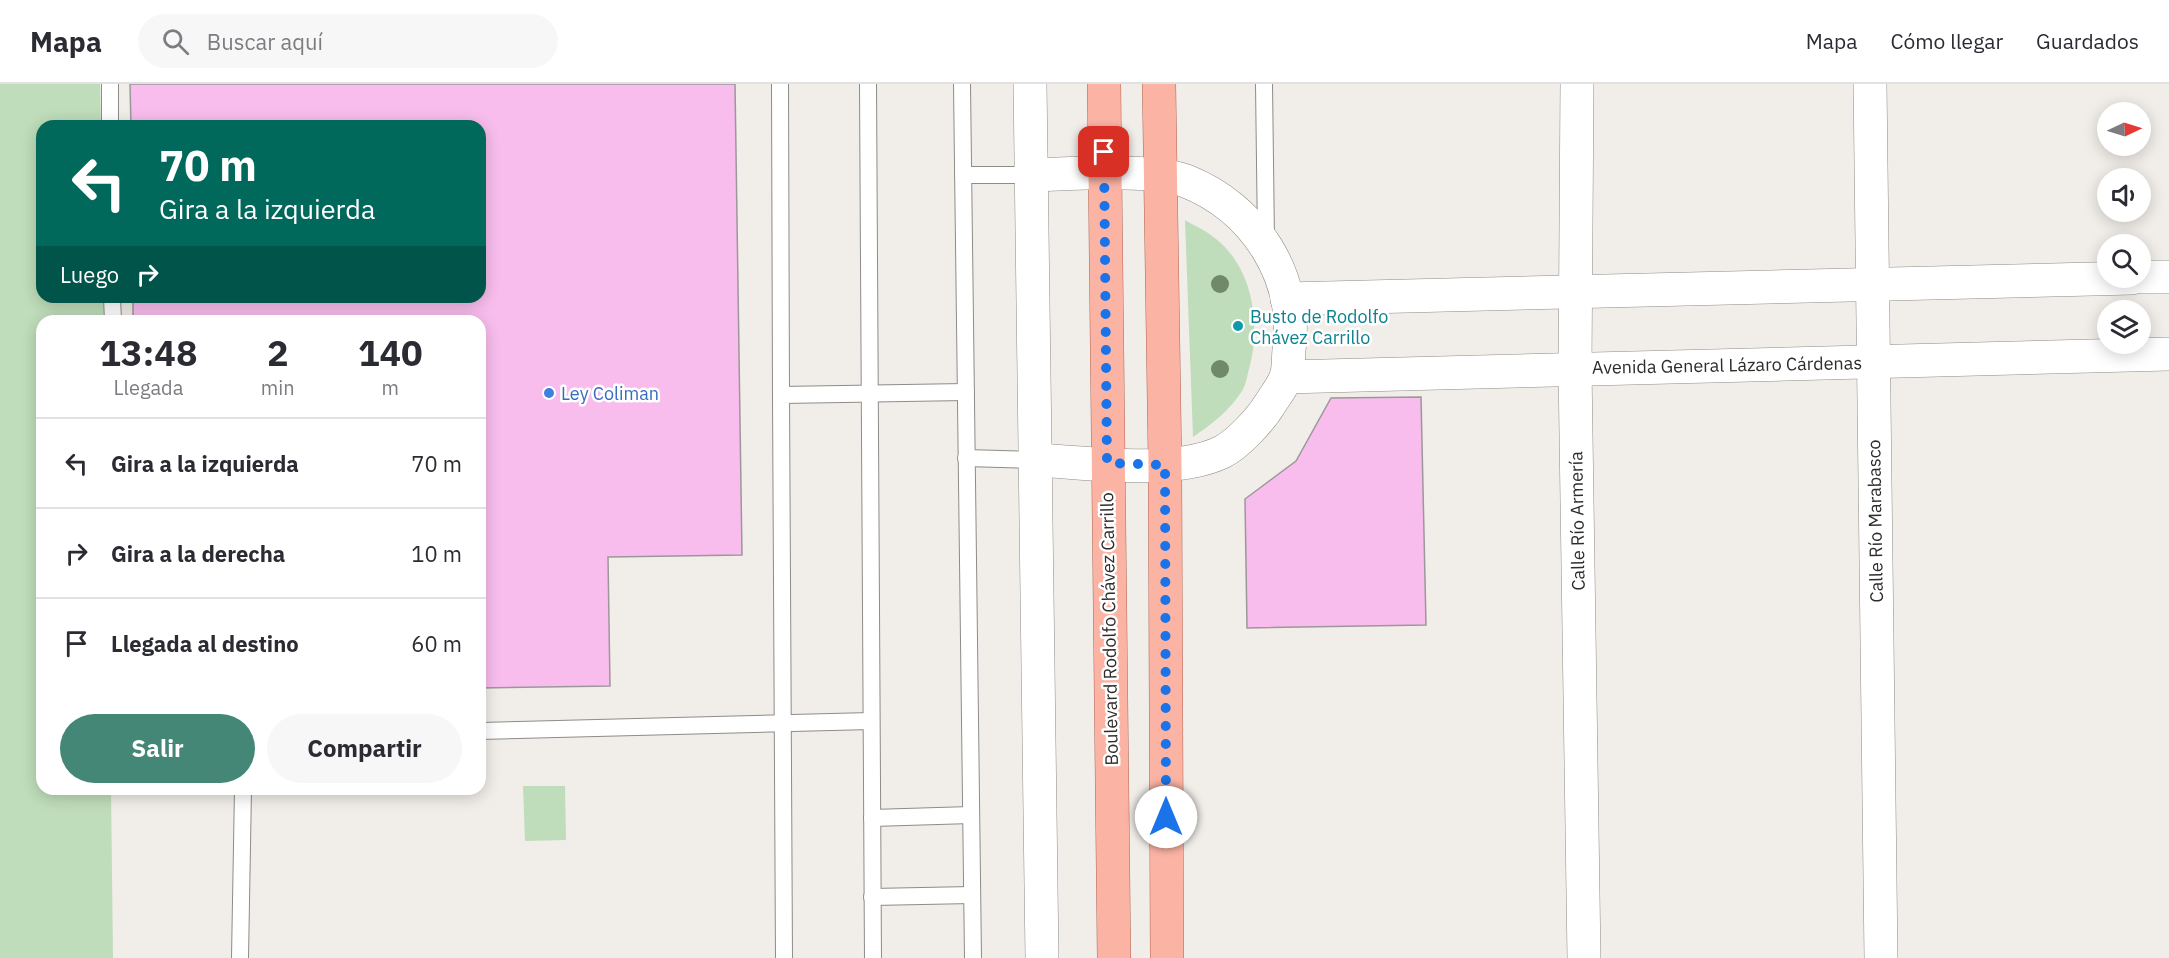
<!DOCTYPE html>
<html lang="es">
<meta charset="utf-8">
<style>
:root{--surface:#fff;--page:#f7f7f7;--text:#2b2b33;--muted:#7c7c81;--line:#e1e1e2;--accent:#458777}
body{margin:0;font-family:"IBM Plex Sans",sans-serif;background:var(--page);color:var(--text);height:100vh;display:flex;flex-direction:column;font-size:22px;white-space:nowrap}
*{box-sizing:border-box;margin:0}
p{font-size:20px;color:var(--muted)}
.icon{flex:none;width:33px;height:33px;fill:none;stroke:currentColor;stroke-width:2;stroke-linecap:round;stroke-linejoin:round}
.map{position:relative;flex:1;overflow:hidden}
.panel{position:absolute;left:36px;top:231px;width:450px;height:480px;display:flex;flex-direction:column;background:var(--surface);border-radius:18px;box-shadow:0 3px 15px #0003}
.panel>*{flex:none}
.guide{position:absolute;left:36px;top:36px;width:450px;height:183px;border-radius:18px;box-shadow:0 3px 15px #0003;background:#00695c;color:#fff;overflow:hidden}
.needle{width:39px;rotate:86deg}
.fabs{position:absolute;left:2097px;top:18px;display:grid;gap:12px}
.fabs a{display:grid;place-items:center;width:54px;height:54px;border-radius:50%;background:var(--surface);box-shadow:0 3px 15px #0003;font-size:30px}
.pin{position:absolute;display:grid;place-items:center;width:51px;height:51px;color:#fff;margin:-26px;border-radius:12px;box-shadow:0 3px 9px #0006}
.me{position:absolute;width:66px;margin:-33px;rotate:0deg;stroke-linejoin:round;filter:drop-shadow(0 0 4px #0008)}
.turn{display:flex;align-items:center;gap:21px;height:126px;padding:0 24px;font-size:27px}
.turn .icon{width:78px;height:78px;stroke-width:2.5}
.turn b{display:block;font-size:42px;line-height:51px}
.then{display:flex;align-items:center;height:57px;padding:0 24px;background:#0003;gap:12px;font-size:22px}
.eta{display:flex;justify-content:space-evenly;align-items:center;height:102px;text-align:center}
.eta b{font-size:36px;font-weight:800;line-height:42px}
.button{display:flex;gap:12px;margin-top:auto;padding:12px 24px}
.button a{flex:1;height:69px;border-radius:36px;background:var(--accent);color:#fff;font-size:24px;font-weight:800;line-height:69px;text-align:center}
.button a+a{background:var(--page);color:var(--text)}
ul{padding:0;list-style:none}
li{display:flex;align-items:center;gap:18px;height:90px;padding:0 24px;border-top:2px solid var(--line)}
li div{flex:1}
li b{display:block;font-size:22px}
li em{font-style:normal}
header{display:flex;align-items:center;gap:36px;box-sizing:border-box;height:84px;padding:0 30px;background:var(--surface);border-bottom:2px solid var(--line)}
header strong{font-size:28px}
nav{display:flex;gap:33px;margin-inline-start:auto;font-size:21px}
.search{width:420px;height:54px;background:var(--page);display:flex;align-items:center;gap:15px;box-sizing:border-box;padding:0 21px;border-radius:33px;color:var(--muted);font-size:22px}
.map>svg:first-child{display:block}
.green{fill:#bfddba}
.building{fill:#f8bded;stroke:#9c979b;stroke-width:1.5}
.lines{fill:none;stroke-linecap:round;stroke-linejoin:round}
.lane-casing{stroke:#8e8c87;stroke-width:18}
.street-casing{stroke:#8e8c87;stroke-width:34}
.primary-casing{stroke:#b16453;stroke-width:34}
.lane{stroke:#fff;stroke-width:16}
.street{stroke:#fff;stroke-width:33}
.primary{stroke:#fbb3a4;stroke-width:33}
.tree{fill:#708a69}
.route{stroke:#1a73e8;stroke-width:10;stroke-dasharray:0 18}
.culture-dot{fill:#0f9aa8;stroke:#fff;stroke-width:2}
.shop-dot{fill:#3f7fe0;stroke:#fff;stroke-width:2}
.labels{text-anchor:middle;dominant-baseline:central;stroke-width:5;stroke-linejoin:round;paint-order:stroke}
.culture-label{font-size:18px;fill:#0d838f;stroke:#fff;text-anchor:start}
.street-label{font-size:18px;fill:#2e2d2b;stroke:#fff}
.shop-label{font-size:18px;fill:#366cbe;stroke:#fff;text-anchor:start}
</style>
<header>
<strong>Mapa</strong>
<div class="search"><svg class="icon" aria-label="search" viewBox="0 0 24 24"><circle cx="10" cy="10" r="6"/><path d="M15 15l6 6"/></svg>Buscar aquí</div>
<nav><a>Mapa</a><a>Cómo llegar</a><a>Guardados</a></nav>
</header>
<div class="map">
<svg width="2169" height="874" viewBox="0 0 2169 874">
<rect width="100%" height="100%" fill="#f1eee9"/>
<g class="green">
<polygon points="0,0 100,0 101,42 42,42 42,213 104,213 104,237 42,237 42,705 111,705 113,874 0,874"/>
<path d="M1185,136C1195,142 1207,147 1216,155C1254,185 1261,243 1249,285C1247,292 1246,301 1242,307C1229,327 1212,340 1193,353Z"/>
<polygon points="523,702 565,702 566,756 525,757"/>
</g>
<g class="building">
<polygon points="130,0 735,0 742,471 608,473 610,602 480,604 480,237 133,237 133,213 480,213 480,42 131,42"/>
<polygon points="1421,313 1426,541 1247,544 1245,415 1296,377 1331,314"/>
</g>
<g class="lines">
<defs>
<g id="lane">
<polyline points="110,0 110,42"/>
<polyline points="780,0 781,311"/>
<polyline points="868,0 873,874"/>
<polyline points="962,0 973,874"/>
<polyline points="1264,0 1266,156"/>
<polyline points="963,91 1032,91"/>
<polyline points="112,213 113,237"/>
<polyline points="966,374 1037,376"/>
<polyline points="480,647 871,637"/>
<polyline points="872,734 971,731"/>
<polyline points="872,813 972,811"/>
<polyline points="240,874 243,705"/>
<polyline points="784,874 781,311 966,308"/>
</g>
<g id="street">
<polyline points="1030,0 1042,874"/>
<polyline points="1577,0 1575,285 1584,874"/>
<polyline points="1870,0 1881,874"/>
<path d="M1032,91C1069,90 1155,84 1186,97C1254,124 1299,192 1289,266C1288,274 1289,285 1286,293C1283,302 1275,312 1270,320C1261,335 1238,360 1222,368C1175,391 1089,379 1037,376"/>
<polyline points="2140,193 2169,193"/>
<polyline points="1287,215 2132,194"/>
<polyline points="1286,293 2169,270"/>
</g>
<g id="primary">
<polyline points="1104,0 1114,874"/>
<polyline points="1159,0 1165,381 1167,874"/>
</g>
</defs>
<use href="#lane" class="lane-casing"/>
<use href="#street" class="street-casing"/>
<use href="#primary" class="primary-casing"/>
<use href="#lane" class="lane"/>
<use href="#street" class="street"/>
<use href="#primary" class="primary"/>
</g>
<g class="tree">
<circle cx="1220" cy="200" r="9"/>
<circle cx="1220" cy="285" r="9"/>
</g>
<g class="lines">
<polyline class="route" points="1104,68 1107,379 1165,381 1166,733"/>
</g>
<circle class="culture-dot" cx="1238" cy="242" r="6"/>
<circle class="shop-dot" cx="549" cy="309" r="6"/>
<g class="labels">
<g class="culture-label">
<text x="1250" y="232">Busto de Rodolfo<tspan x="1250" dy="21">Chávez Carrillo</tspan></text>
</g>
<g class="street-label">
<text transform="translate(1727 281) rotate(-1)">Avenida General Lázaro Cárdenas</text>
<text transform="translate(1577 437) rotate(-91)">Calle Río Armería</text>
<text transform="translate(1875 437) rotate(-91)">Calle Río Marabasco</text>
<text transform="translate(1109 545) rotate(-91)">Boulevard Rodolfo Chávez Carrillo</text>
</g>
<g class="shop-label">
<text x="561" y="309">Ley Coliman</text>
</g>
</g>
</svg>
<div class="fabs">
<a><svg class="needle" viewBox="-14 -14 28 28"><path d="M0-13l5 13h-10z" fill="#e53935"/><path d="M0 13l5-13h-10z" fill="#7c7c81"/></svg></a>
<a><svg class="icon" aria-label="sound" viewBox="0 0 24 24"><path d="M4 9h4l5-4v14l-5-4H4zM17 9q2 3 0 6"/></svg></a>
<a><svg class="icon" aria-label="search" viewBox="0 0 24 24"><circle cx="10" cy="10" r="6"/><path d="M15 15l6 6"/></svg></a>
<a><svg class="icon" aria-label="layers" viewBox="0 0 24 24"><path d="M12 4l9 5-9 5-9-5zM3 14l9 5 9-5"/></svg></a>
</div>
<div class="pin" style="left:1104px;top:68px;background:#d93025"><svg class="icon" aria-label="arrive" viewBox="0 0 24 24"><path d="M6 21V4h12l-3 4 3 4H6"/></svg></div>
<svg class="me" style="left:1166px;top:733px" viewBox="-20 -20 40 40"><circle r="19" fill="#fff"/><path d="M0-13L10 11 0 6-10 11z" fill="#1a73e8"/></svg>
<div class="guide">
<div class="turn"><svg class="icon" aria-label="left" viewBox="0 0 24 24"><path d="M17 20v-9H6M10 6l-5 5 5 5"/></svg><div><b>70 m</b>Gira a la izquierda</div></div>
<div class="then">Luego<svg class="icon" aria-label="right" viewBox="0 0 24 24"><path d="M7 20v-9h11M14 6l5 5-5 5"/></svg></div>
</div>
<section class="panel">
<div class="eta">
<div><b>13:48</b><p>Llegada</p></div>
<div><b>2</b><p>min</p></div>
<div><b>140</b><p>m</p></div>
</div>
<ul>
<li><svg class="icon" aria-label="left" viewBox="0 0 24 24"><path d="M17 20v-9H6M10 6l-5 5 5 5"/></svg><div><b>Gira a la izquierda</b></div><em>70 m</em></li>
<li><svg class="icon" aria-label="right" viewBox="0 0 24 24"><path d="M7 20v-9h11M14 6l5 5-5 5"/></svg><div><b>Gira a la derecha</b></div><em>10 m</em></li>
<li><svg class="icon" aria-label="arrive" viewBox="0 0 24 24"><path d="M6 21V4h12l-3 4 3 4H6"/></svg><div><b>Llegada al destino</b></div><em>60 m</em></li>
</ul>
<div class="button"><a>Salir</a><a>Compartir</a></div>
</section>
</div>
